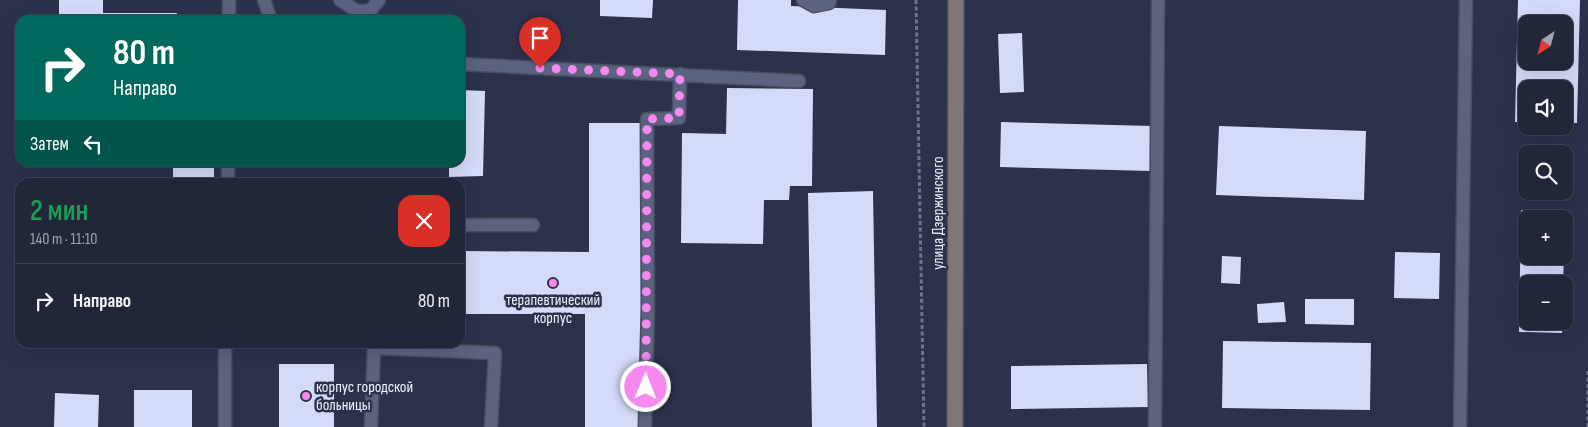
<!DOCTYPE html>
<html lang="ru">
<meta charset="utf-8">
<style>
:root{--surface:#212639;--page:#2d3244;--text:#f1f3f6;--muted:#a2a5ae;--line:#3e4353}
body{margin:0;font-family:"Sofia Sans Condensed",sans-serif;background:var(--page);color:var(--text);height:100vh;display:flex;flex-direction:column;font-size:19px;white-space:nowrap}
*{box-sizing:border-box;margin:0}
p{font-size:16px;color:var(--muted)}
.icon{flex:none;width:28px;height:28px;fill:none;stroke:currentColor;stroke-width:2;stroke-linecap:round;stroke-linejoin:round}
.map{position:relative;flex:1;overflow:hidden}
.panel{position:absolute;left:15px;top:178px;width:450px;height:170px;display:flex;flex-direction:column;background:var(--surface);border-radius:15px;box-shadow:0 5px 20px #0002,0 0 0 1px var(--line)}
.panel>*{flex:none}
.banner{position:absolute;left:15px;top:15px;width:450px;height:152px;border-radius:15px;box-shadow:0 5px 20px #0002,0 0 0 1px var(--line);background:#00695c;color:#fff;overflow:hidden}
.needle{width:32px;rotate:216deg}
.fabs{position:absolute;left:1518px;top:15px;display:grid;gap:10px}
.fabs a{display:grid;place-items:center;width:55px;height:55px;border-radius:10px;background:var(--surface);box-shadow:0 5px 20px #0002,0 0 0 1px var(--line);font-size:25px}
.pin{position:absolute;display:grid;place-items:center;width:42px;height:42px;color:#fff;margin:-51px -21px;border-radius:50% 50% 50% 0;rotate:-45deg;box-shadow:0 0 5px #0007}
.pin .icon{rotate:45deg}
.me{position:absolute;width:55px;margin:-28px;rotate:1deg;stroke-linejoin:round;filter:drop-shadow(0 0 4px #0008)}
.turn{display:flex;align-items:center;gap:18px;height:105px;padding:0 15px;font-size:22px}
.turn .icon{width:65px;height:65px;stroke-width:2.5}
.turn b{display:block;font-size:35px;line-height:42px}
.then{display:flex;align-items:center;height:48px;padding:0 15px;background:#0003;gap:10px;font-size:19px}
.round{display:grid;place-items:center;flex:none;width:52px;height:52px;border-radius:15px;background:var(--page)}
.overview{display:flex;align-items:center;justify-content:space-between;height:85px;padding:0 15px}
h1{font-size:30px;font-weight:600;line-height:38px;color:#1e9e55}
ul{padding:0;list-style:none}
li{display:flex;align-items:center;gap:15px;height:75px;padding:0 15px;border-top:1px solid var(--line)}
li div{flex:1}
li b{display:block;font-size:19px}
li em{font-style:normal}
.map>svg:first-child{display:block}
.building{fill:#d4dbf8;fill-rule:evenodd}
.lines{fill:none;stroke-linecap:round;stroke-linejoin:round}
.lane-casing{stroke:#484d62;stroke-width:15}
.secondary-casing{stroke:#484d62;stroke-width:18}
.path{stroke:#70758a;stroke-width:3;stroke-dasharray:4 2.5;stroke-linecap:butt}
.lane{stroke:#5c6380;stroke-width:12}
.secondary{stroke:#827576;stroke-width:15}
.route{stroke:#f589ef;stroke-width:9;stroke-dasharray:0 16.2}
.poi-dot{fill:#f589ef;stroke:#2c324c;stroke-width:2}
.labels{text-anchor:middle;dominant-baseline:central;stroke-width:5;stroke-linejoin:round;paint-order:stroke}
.street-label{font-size:16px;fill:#eef1ff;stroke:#2c324c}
.poi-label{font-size:16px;fill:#eef1ff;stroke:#2c324c}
</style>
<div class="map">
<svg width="1588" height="427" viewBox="0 0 1588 427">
<rect width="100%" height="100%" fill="#2c324c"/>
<g class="building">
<polygon points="59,0 103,0 103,13 177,13 177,20 59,20"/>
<polygon points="600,0 653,0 652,18 600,16"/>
<polygon points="738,0 791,0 791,6 886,10 885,55 737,50"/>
<path d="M1518,0H1580L1577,123H1564V89H1526V122H1515ZM1526,24H1564V61H1526Z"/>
<polygon points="1022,33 1024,92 1000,93 998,34"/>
<polygon points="727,88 813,89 812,186 790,186 789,200 764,200 763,244 681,243 682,133 726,134"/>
<polygon points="460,90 485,91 483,176 449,177 449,162 460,162"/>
<polygon points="1001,122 1152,126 1151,171 1000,167"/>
<polygon points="589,123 648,123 647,427 585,427 585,314 460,314 460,251 589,252"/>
<polygon points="1219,126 1366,131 1364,200 1216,195"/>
<rect x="173" y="162" width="41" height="20"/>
<polygon points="873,191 877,427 812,427 808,193"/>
<polygon points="1521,210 1564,210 1564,219 1526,219 1526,256 1564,256 1563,284 1526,284 1526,321 1563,321 1562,333 1519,332"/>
<polygon points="1395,252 1440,253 1439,299 1394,298"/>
<polygon points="1222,256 1241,257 1240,284 1221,283"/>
<polygon points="1305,299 1354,299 1354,325 1305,324"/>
<polygon points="1284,302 1286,322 1258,323 1257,304"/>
<polygon points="1223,341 1371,343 1370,410 1222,408"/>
<rect x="279" y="364" width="55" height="63"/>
<polygon points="1147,364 1148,407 1011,409 1011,366"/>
<rect x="134" y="390" width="58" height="37"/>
<polygon points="55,393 99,395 98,427 54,427"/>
</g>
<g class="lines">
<defs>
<g id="lane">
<polyline points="264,0 271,20"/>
<polyline points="340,0 357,11 370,11 379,0"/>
<polyline points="803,0 814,6 829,3 830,0"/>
<polyline points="229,20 229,0"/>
<polyline points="460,64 799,81"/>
<polyline points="228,182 228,162"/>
<polyline points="460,225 533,225"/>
<polyline points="225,342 225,427"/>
<polyline points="374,342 374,348 495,353 491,427"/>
<polyline points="371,427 374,348"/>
<polyline points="645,427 648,307 647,119 679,118 680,74"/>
<polyline points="1155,427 1158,0"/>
<polyline points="1460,427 1466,0"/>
</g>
<polyline id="secondary" points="955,427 956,0"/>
</defs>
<use href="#lane" class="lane-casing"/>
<use href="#secondary" class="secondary-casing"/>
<g class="path">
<polyline points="916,0 924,427"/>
<polyline points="1588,427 1588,370"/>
</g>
<use href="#lane" class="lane"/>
<use href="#secondary" class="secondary"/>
</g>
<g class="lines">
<polyline class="route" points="540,68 680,74 679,118 647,119 646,387"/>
</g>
<g class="poi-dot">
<circle cx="553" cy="283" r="5"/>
<circle cx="306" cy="396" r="5"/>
</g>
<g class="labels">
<g class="street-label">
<text transform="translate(938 213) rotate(-90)">улица Дзержинского</text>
</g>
<g class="poi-label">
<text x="553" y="300">терапевтический<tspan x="553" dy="18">корпус</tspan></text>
<text x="316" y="387" text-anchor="start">корпус городской<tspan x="316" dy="18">больницы</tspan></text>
</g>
</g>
</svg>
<div class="fabs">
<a><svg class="needle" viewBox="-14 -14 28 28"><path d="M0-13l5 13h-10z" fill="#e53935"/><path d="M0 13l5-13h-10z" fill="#a2a5ae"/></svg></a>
<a><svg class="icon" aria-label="sound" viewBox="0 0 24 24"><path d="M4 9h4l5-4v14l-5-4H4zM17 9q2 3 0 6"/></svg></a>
<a><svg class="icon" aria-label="search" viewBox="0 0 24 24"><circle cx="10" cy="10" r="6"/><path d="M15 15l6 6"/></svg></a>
<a>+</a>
<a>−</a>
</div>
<div class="pin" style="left:540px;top:68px;background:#d93025"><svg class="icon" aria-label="arrive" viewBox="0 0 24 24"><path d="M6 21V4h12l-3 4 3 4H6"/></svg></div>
<svg class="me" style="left:646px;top:387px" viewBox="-20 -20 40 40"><circle r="17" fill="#f589ef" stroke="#fff" stroke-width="3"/><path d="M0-11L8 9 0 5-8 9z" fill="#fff"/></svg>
<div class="banner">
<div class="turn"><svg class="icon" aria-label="right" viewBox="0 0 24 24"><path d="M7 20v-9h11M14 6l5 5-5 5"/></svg><div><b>80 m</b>Направо</div></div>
<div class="then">Затем<svg class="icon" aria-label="left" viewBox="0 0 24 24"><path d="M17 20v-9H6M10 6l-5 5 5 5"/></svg></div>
</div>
<section class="panel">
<div class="overview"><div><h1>2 мин</h1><p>140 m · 11:10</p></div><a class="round" style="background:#d93025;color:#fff"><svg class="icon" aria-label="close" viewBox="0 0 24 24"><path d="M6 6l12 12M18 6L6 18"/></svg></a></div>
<ul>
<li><svg class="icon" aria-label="right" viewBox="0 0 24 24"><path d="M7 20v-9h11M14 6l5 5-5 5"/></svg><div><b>Направо</b></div><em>80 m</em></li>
</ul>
</section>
</div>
